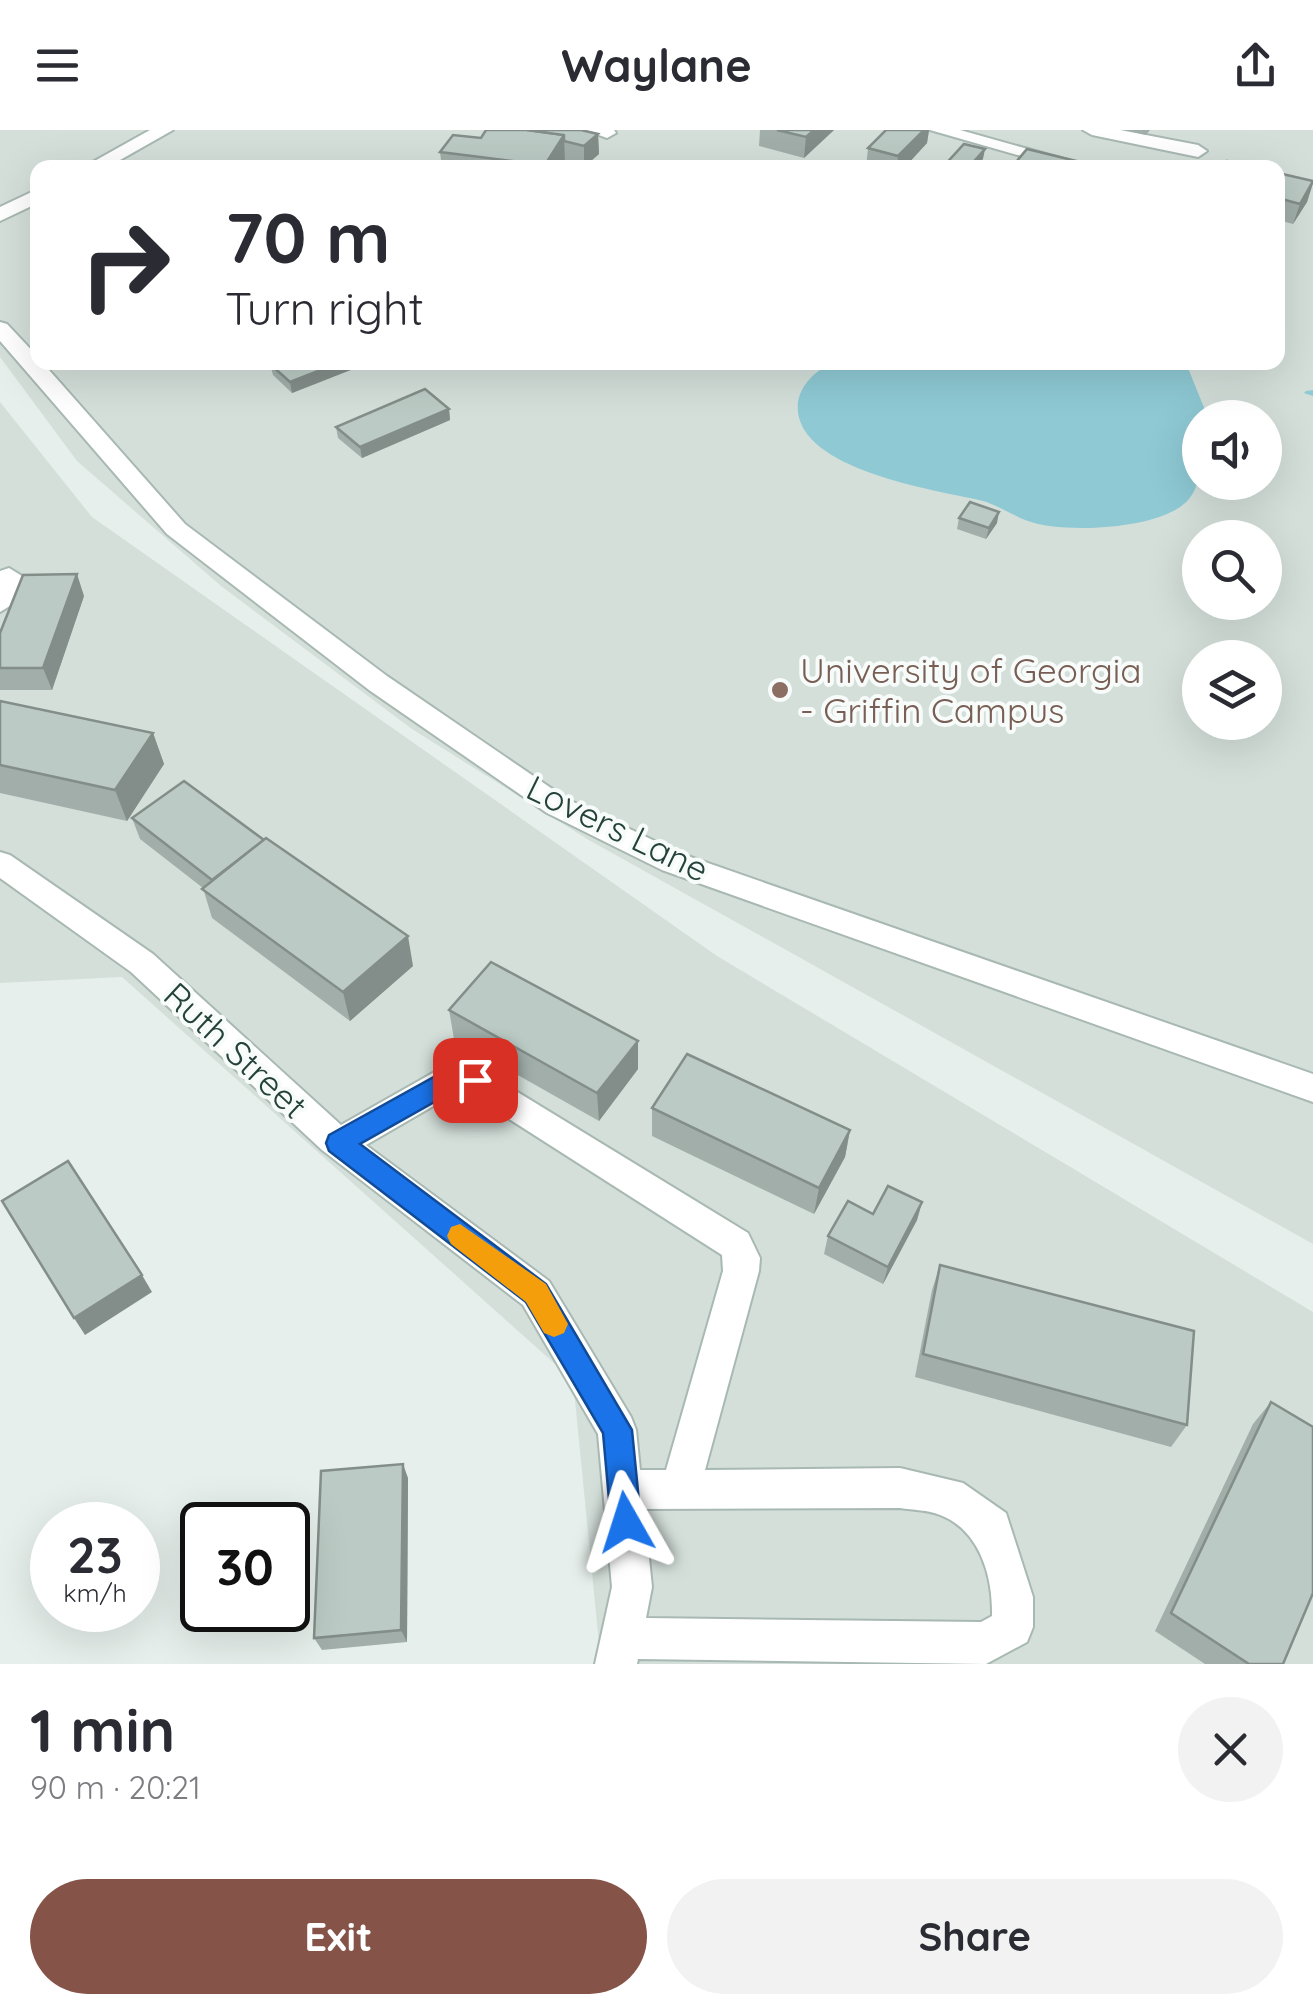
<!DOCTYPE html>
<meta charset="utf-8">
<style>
:root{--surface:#fff;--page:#f2f2f3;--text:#2b2b33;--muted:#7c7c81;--accent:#855347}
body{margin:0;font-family:Quicksand,sans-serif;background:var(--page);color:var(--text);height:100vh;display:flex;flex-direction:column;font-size:38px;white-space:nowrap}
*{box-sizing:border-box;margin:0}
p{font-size:32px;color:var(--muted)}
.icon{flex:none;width:55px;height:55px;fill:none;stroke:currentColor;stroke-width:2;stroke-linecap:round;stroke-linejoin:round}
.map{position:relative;height:1534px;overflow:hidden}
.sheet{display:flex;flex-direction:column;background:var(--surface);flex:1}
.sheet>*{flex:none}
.banner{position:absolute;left:30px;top:30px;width:1255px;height:210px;border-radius:20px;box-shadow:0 10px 40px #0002;background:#fff;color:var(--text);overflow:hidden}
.tools{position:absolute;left:1182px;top:270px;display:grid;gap:20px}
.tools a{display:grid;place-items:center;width:100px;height:100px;border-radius:50%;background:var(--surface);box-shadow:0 10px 40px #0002;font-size:50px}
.speed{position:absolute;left:30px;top:1372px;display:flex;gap:20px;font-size:50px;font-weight:700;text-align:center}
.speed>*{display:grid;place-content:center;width:130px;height:130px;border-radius:50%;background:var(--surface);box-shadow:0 10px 40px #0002;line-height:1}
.speed small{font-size:25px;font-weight:400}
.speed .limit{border:5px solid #111;border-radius:15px;background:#fff;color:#111}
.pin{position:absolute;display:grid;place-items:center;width:85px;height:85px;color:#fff;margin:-42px;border-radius:20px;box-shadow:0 5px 15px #0006}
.me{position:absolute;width:110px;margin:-55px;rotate:354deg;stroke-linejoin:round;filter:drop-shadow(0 0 8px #0008)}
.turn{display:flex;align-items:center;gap:35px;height:210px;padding:0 30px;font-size:45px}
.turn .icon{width:130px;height:130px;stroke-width:2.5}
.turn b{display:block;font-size:70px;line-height:85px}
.round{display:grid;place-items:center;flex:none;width:105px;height:105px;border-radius:52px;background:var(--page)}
.summary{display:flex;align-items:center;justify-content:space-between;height:170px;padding:0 30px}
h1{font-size:60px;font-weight:700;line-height:75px}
.cta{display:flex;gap:20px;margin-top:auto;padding:20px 30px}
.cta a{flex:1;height:115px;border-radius:60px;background:var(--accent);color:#fff;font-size:40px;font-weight:700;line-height:115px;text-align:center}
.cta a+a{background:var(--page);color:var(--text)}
header{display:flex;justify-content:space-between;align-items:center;height:130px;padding:0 30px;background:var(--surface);font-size:45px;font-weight:700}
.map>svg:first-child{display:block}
.built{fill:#d4dfda;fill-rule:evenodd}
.water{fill:#8ec9d4}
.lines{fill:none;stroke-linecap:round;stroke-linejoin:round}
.stream{fill:#8ec9d4;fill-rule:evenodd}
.minor-casing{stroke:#a8b8b2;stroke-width:4}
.minor{fill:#fff;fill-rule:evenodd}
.wall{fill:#a1aea9}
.shaded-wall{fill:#838d89}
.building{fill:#bbcac4;stroke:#838d89;stroke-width:2.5}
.route{fill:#1a73e8;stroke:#114b97;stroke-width:2.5}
.slow{fill:#f59e0b}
.education-dot{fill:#8d6e63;stroke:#f7fbf9;stroke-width:4}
.labels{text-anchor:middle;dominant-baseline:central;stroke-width:8;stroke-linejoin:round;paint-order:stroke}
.education-label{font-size:35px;fill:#785e54;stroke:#f7fbf9;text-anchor:start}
.street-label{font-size:35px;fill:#24423a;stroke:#f7fbf9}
</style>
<header><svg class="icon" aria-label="menu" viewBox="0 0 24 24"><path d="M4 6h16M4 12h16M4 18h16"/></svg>Waylane<svg class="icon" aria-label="share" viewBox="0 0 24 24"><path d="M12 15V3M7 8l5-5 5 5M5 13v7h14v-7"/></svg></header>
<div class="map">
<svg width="1313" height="1534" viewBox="0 0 1313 1534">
<rect width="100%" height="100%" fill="#e6efeb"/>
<g class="built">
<path d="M0,0H1313V1114L587,709L412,599L221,456L77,331L0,227ZM38,38H1278V232H38ZM1200,288H1265V352H1200ZM1200,408H1265V472H1200ZM1200,528H1265V592H1200Z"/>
<polygon points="0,272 92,387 717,826 1313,1182 1313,1534 601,1534 573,1250 122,847 0,853"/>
</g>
<path class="water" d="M1186,233L1207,285L1200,288C1200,313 1206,348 1189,369C1164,400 1062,404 1028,391C1011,385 997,374 979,370C935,360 790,339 798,272C801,254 816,241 831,233Z"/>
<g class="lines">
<polygon class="stream" points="1313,260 1313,266 1304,263 1306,261"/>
<defs>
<g id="minor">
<polygon points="150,0 173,0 106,38 82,38"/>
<polygon points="585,0 614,0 616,3 607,8"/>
<polygon points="930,0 960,0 1096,38 1063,38"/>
<polygon points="1083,0 1120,0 1198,15 1207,21 1198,27 1092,5"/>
<polygon points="38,59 38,73 0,91 0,77"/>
<polygon points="0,192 7,194 38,227 38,232 42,232 185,394 387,546 567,669 682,724 1313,944 1313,972 662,740 547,683 369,560 167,404 0,211"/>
<polygon points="9,438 22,446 13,474 0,482 0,441"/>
<path d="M0,722L10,725L153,824L341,995L438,940L475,936L748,1103L760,1128L759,1141L705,1340L900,1338L963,1353L1006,1383L1033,1467V1497L1027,1512L986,1534L638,1529L637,1534H595L612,1457L598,1304L523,1175L322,1020L131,842L0,748ZM454,964H470L722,1125L723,1141L666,1340H640L636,1300L631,1287L549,1151L366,1015ZM900,1378C913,1380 928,1380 940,1385C980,1400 993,1447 992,1486L981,1492L646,1488L652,1457L644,1379Z"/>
</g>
</defs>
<use href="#minor" class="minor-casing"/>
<use href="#minor" class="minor"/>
</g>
<g class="wall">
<polygon points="760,0 834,0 804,28 759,16"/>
<polygon points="886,0 929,0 927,13 904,38 866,38 868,18"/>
<polygon points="1125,0 1150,0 1146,5"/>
<polygon points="598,4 599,24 584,37 565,31 563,38 442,38 440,22 481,8"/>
<polygon points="1278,43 1313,53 1307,72 1293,94 1278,90"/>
<polygon points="274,232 371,232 292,263 273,245 270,234"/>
<polygon points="449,279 450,290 362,328 338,308 336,297"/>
<polygon points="959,388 997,393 986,409 957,399"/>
<polygon points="84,466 52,560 0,560 0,503"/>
<polygon points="0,571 153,603 164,634 127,691 0,663"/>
<polygon points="132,688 413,836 350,891 212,788 203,758 140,709"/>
<polygon points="449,880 638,911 638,939 599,991 454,909"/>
<polygon points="652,978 850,1000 845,1027 814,1084 652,1006"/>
<polygon points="922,1072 917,1090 883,1154 824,1124 828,1106"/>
<polygon points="940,1135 1187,1295 1171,1317 915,1247 932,1160"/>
<polygon points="1271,1272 1283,1534 1205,1534 1155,1501 1253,1294"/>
<polygon points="408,1348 407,1512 322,1520 314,1508"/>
</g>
<g class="shaded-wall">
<polygon points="814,0 834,0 804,28 806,7"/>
<polygon points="924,0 929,0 927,13 904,38 897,38 898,26"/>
<polygon points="598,4 599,24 584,37 584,16"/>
<polygon points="564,5 565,34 563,38 543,38"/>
<polygon points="985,19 983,29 976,38 968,38"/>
<polygon points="1313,53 1307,72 1293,94 1300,74"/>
<polygon points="341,232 371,232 292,263 290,252"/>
<polygon points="449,279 450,290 362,328 360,317"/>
<polygon points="999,382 997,393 986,409 989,398"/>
<polygon points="77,444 84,466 52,560 43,538"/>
<polygon points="153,603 164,634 127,691 115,660"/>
<polygon points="408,806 413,836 350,891 343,862"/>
<polygon points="638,911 638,939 599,991 597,963"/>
<polygon points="850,1000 845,1027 814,1084 819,1058"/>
<polygon points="922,1072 917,1090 883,1154 888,1137"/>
<polygon points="142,1145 152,1162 85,1205 74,1188"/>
<polygon points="403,1334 408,1348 407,1512 401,1500"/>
</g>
<g class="building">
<polygon points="486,0 527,0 564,5 543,38 509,36 512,31 440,22 453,5 481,8"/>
<polygon points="527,0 581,0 598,4 584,16 564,11 564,5"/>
<polygon points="777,0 814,0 806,7"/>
<polygon points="886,0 924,0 898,26 868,18"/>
<polygon points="964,14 985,19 968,38 942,38"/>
<polygon points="1027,19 1105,38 1011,38"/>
<polygon points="1227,31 1255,38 1222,38"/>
<polygon points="1278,43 1313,51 1300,74 1278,68"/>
<polygon points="274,232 341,232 290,252 270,234"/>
<polygon points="425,259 449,279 360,317 336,297"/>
<polygon points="970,372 999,382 989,398 959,388"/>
<polygon points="77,444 43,538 0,538 0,503 23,445"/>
<polygon points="0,571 153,603 115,660 0,635"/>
<polygon points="184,651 264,710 212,750 132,688"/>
<polygon points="266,708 408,806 343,862 202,759"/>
<polygon points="491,832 638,911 597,963 449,880"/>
<polygon points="687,924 850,1000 819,1058 652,978"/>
<polygon points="68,1031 142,1145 74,1188 2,1071"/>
<polygon points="888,1056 922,1072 888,1137 828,1106 848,1071 873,1084"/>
<polygon points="940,1135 1194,1201 1187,1295 923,1224"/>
<polygon points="1271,1272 1313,1297 1313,1463 1283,1534 1249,1534 1171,1483"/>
<polygon points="403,1334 401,1500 314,1508 321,1341"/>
</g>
<polygon class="route" points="475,939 484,943 487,950 484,957 454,961 360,1014 546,1154 632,1300 641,1392 636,1403 626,1407 615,1403 611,1392 603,1303 526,1172 329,1021 326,1013 329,1005 441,943"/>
<polygon class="slow" points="460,1094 546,1154 568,1194 564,1203 554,1207 544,1203 526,1172 451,1114 447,1106 451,1097"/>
<circle class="education-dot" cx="780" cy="560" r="10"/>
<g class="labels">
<g class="education-label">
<text x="800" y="540">University of Georgia<tspan x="800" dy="40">- Griffin Campus</tspan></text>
</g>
<g class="street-label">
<text transform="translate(618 698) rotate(26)">Lovers Lane</text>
<text transform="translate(236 920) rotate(43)">Ruth Street</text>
</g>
</g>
</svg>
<div class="tools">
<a><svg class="icon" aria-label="sound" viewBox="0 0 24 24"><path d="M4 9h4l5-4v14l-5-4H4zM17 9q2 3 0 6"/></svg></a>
<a><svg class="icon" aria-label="search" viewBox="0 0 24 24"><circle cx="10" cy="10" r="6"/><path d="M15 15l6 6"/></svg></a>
<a><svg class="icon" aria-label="layers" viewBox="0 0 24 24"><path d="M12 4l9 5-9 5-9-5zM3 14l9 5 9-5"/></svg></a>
</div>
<div class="speed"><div>23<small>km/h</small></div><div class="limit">30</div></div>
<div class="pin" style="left:475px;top:950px;background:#d93025"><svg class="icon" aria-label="arrive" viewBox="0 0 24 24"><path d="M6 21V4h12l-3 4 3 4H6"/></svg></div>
<svg class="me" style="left:626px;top:1392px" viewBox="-20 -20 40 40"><path d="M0-17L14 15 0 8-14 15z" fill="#1a73e8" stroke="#fff" stroke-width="4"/></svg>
<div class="banner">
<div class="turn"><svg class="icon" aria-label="right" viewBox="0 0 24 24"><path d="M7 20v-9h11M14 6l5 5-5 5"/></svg><div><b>70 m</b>Turn right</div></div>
</div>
</div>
<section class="sheet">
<div class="summary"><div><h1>1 min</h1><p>90 m · 20:21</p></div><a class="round"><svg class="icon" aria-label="close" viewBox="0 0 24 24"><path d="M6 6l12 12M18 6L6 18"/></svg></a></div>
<div class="cta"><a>Exit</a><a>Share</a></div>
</section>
